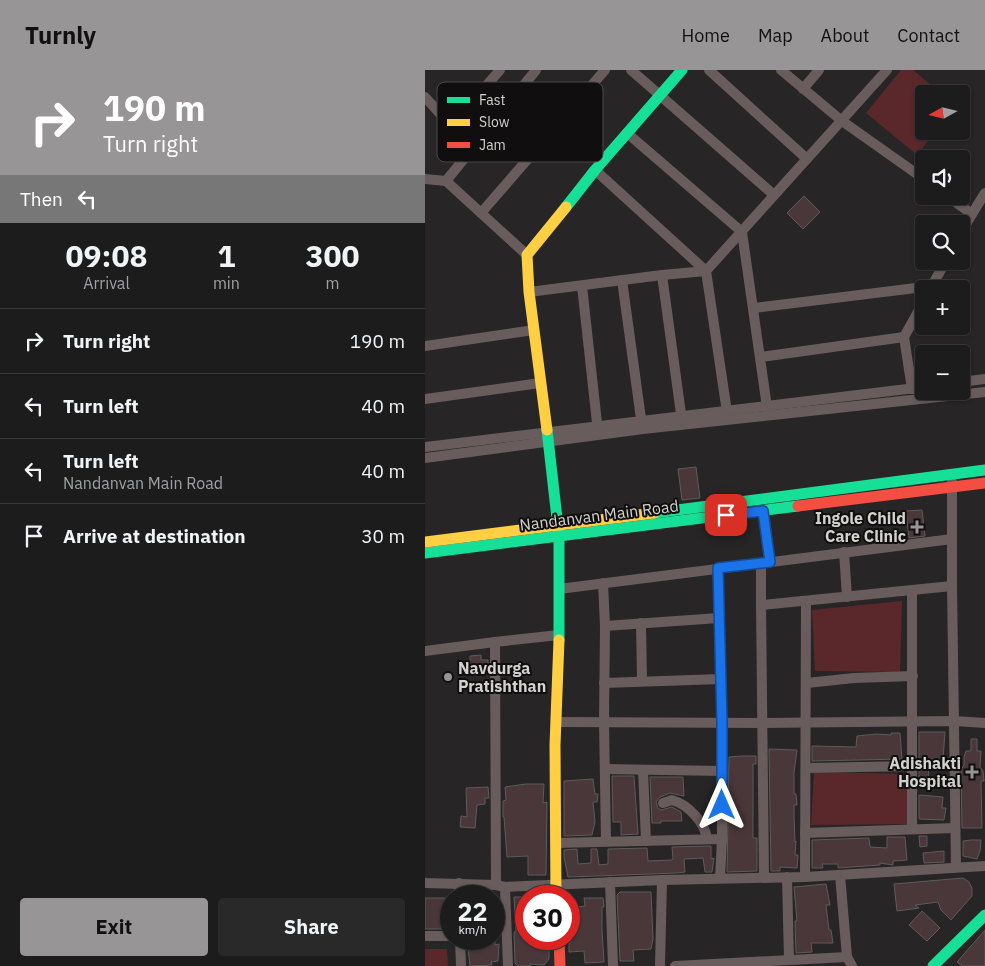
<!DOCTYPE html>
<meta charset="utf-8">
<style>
:root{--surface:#1d1c1c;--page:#2a2929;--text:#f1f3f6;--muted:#a0a1a3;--line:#3b3a3b;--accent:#979595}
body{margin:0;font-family:"IBM Plex Sans",sans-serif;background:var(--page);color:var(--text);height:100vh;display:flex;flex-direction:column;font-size:19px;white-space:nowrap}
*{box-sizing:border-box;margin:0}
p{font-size:16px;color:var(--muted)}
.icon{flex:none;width:28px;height:28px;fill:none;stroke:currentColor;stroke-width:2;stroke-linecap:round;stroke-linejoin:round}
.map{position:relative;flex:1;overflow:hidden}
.drawer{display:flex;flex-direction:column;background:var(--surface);width:425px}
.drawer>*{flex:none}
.top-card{background:#979595;color:#fff;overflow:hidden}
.needle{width:32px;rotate:262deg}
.fabs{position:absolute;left:490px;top:15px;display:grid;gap:10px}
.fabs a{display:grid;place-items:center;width:55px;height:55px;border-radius:5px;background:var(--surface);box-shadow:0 1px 4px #0004,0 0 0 1px var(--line);font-size:25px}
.speed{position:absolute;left:15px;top:815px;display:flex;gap:10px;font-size:25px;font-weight:700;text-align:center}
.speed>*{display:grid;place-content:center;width:65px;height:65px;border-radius:50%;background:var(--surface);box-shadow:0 1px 4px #0004,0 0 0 1px var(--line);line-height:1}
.speed small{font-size:12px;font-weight:400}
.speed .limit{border:8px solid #d22;background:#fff;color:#111}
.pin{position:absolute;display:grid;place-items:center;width:42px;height:42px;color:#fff;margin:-21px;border-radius:10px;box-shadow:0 2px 8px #0006}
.me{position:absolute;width:55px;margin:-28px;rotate:0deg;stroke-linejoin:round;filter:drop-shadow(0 0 4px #0008)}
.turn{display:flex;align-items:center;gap:18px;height:105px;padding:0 20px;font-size:22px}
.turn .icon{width:65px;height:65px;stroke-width:2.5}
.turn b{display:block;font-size:35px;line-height:42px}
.then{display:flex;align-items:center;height:48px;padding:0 20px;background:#0003;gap:10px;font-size:19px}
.eta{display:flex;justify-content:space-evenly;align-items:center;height:85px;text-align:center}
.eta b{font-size:30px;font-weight:700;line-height:35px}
.primary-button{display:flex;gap:10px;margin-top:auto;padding:10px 20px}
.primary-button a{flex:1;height:58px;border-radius:5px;background:var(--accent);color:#111;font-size:20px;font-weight:700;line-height:58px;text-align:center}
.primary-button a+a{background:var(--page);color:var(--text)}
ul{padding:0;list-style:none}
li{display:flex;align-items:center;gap:15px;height:65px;padding:0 20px;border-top:1px solid var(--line)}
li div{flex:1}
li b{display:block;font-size:19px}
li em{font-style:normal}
header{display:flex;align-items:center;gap:30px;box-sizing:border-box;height:70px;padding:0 25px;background:var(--accent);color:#111}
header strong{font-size:24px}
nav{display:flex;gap:28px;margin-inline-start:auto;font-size:18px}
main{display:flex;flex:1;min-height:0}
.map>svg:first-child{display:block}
.green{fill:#5a282b}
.building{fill:#4a3739;stroke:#5d5b5b}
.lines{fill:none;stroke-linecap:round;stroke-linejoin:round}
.street{stroke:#695c5c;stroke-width:10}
.fast{stroke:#16e098;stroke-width:11}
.slow{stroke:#ffcf43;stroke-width:11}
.jam{stroke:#f24e42;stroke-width:11}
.route-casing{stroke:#114b97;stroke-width:12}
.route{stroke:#1a73e8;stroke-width:9}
.poi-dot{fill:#979595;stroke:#100e0e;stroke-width:2}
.labels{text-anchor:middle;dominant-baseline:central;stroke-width:4;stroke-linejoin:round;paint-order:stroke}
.street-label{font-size:16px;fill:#d4d1d1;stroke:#100e0e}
.poi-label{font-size:16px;font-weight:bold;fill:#d4d1d1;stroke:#100e0e;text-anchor:end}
.key{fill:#100e0e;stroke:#4b4848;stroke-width:1}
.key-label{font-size:14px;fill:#d4d1d1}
</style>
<header>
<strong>Turnly</strong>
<nav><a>Home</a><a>Map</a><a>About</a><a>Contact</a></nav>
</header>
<main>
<section class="drawer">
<div class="top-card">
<div class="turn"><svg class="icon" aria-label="right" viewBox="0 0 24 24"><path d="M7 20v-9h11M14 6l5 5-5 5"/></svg><div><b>190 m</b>Turn right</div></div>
<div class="then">Then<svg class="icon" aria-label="left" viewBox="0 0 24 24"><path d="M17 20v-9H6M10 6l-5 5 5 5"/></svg></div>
</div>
<div class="eta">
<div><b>09:08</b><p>Arrival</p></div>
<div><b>1</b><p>min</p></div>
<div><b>300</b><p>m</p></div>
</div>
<ul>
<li><svg class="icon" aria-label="right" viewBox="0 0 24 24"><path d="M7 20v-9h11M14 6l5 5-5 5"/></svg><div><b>Turn right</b></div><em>190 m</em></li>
<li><svg class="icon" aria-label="left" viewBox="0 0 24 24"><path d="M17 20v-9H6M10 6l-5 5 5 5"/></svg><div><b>Turn left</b></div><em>40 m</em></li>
<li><svg class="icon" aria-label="left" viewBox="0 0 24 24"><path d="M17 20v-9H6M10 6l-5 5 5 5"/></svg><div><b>Turn left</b><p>Nandanvan Main Road</p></div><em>40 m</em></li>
<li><svg class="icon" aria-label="arrive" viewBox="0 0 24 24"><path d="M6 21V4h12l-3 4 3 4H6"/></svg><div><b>Arrive at destination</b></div><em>30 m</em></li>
</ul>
<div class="primary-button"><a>Exit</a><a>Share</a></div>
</section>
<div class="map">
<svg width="560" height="896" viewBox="0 0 560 896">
<rect width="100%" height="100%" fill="#272525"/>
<g class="green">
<polygon points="476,0 488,0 517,24 499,24 499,61 511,61 492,85 441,43"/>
<polygon points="477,531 475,602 390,601 387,540"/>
<polygon points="389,702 482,704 482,754 386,755"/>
<polygon points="0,879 22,879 23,896 0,896"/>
</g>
<g class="building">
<polygon points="379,126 395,142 378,159 362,143"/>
<polygon points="271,397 275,428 257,430 253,399"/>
<polygon points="497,440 500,466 484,468 481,441"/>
<polygon points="56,585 56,590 63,590 63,601 45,601 45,586"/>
<polygon points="494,662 520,662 518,689 503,689 504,712 494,712"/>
<polygon points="466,663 475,663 477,689 387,691 387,676 431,677 432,666 451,664 466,665"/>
<polygon points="546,669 552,669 552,681 556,681 555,697 558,701 559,711 556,711 557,758 537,758 536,700 539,695 539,687 541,681 546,681"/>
<polygon points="344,679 372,680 369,703 369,724 371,724 372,735 369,735 369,744 370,772 371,771 370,785 373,785 372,798 355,797 355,801 346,801"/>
<polygon points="316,686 331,686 331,694 328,694 328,768 332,768 332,801 302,802 304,687"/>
<polygon points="187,706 209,706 213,764 196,765 196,752 188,752"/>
<polygon points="225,707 258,707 259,726 245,723 235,727 231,732 233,738 236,740 247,737 256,742 257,751 236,751 236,753 227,753"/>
<polygon points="168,709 170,724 173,724 172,732 168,732 170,752 167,765 139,766 139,711"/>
<polygon points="101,714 119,714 118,733 122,732 121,805 103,805 103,786 82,787 79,747 78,747 78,731 81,730 80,717"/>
<polygon points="63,717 64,728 60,728 60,734 52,735 50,758 35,757 36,746 42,747 41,718"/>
<polygon points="494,725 518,727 517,738 521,738 519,750 494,749"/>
<polygon points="494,766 502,766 502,776 495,777"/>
<polygon points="462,767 480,767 482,790 468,791 468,795 455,793 455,795 413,798 413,794 397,794 398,798 387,798 387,770 444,768 445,777 462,778"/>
<polygon points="546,770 556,770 555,781 552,789 538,786 538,771"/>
<polygon points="286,776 286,789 289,788 287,802 280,802 278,788 259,789 260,802 251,803 143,807 139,787 139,780 152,779 153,794 166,793 166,779 172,779 174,795 183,794 183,779 222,778 223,791 247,790 248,789 247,777"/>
<polygon points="519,781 519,792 499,793 498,783"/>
<polygon points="538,808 544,812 547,818 547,826 526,850 516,840 513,832 490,835 494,838 472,841 469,814"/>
<polygon points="401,814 405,835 401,835 404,860 406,860 408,873 386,873 387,882 371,883 370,851 372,851 369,817"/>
<polygon points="195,822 226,822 228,869 226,879 208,880 209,891 195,891 192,825"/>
<polygon points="89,827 101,827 101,869 124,869 124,889 119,895 105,894 105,896 93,896 90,893 89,862 91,862"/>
<polygon points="0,828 24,828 22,846 24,859 0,859"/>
<polygon points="159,828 178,828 179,837 177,837 177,860 179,892 160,893 159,881 144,882 144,873 146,873 144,838 160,836"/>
<polygon points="497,841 515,858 502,871 484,855"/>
<polygon points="560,860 560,896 537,896 532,892"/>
<polygon points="42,869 70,869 70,875 74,874 73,891 66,892 67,895 45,896"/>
</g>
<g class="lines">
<g class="street">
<polyline points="206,0 349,125"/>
<polyline points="284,0 382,89"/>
<polyline points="356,0 417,51 499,109"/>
<polyline points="378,19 394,0"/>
<polyline points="0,27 26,56 75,0"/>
<polyline points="202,63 317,162 342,337"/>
<polyline points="170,100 281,201 462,0"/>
<polyline points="0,109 21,111"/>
<polyline points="522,126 547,144 536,163"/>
<polyline points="56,143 180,0"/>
<polyline points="547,144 560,123"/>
<polyline points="102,185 21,111 111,0"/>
<polyline points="237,205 257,351"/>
<polyline points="197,210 217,356"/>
<polyline points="157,216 173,362"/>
<polyline points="505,219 521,191"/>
<polyline points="104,222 237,205 281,201 302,342"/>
<polyline points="329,238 507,216"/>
<polyline points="479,267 499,231"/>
<polyline points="0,276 109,260"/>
<polyline points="336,287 479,267 487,319"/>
<polyline points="536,312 560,309"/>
<polyline points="0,329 115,313"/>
<polyline points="0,377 499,317"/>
<polyline points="0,388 218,359 560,322"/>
<polyline points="527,412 527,469"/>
<polyline points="339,441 345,492"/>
<polyline points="419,482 422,527"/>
<polyline points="293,498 294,548"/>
<polyline points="178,513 180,556"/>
<polyline points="527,516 531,797"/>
<polyline points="134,519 527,469 527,516 336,535 339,807"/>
<polyline points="336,535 336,493"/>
<polyline points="216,553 217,611"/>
<polyline points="0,581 70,572"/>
<polyline points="179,613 296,609"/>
<polyline points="382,613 429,608 488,606"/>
<polyline points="131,652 337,653 529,651 560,653"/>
<polyline points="381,698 488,696"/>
<polyline points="180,699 297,701"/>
<polyline points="218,700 221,771"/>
<path d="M238,733L247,730C264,735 280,753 282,769"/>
<polyline points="487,759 487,520"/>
<polyline points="380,763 530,758"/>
<polyline points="131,773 297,769 297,653 294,548 180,556 179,652 181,772"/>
<polyline points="415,805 422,887 427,896"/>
<polyline points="362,807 364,890"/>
<polyline points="380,807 381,531"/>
<polyline points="295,808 297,769"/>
<polyline points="185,812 188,896"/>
<polyline points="0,813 71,815 80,817 237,810 380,807 560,796"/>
<polyline points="34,813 34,826"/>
<polyline points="71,815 70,572 134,565"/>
<polyline points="80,817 83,896"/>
<polyline points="0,866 26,866"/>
<polyline points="35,869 36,896"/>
<polyline points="235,896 237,810"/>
<polyline points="250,896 422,887"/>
</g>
<g class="fast">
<polyline points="141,137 170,100 257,0"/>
<polyline points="122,360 134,466 134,570"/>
<polyline points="229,443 560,400"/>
<polyline points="0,483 373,436"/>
<polyline points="508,896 560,845"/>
</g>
<g class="slow">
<polyline points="122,360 104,222 102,185 141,137"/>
<polyline points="0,472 229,443"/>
<polyline points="131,826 130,675 134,570"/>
</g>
<g class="jam">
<polyline points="373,436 560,413"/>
<polyline points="134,869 135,896"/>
</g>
</g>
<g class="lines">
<defs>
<polyline id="route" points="297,735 297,653 293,498 345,492 338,441 301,445"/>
</defs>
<use href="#route" class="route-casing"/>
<use href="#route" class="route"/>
</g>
<g class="poi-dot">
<path d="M489.5 449.5h5v5h5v5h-5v5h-5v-5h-5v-5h5z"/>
<circle cx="23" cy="607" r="5"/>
<path d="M544.5 694.5h5v5h5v5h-5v5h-5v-5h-5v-5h5z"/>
</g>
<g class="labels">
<g class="street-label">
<text transform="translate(174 445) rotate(-7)">Nandanvan Main Road</text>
</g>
<g class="poi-label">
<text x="481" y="448">Ingole Child<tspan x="481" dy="18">Care Clinic</tspan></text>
<text x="33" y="598" text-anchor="start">Navdurga<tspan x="33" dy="18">Pratishthan</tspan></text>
<text x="536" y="693">Adishakti<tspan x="536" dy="18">Hospital</tspan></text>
</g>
</g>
<rect x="12" y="12" width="166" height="80" rx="8" class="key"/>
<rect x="22" y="27" width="23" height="6" fill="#16e098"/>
<rect x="22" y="49" width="23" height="7" fill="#ffcf43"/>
<rect x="22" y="72" width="23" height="6" fill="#f24e42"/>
<g class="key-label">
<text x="54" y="35">Fast</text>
<text x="54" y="57">Slow</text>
<text x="54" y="80">Jam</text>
</g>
</svg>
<div class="fabs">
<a><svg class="needle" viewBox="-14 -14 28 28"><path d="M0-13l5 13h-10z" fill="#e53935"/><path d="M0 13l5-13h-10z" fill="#a0a1a3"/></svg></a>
<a><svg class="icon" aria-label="sound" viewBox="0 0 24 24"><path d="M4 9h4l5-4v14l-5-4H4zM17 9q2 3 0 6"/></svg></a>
<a><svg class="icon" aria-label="search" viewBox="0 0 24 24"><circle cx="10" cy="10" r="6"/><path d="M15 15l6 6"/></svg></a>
<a>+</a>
<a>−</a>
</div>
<div class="speed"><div>22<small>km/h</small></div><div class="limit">30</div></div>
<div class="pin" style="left:301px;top:445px;background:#d93025"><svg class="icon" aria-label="arrive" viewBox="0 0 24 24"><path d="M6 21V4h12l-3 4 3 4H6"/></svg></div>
<svg class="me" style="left:297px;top:735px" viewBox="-20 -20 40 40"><path d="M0-17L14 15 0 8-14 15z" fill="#1a73e8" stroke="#fff" stroke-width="4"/></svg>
</div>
</main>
